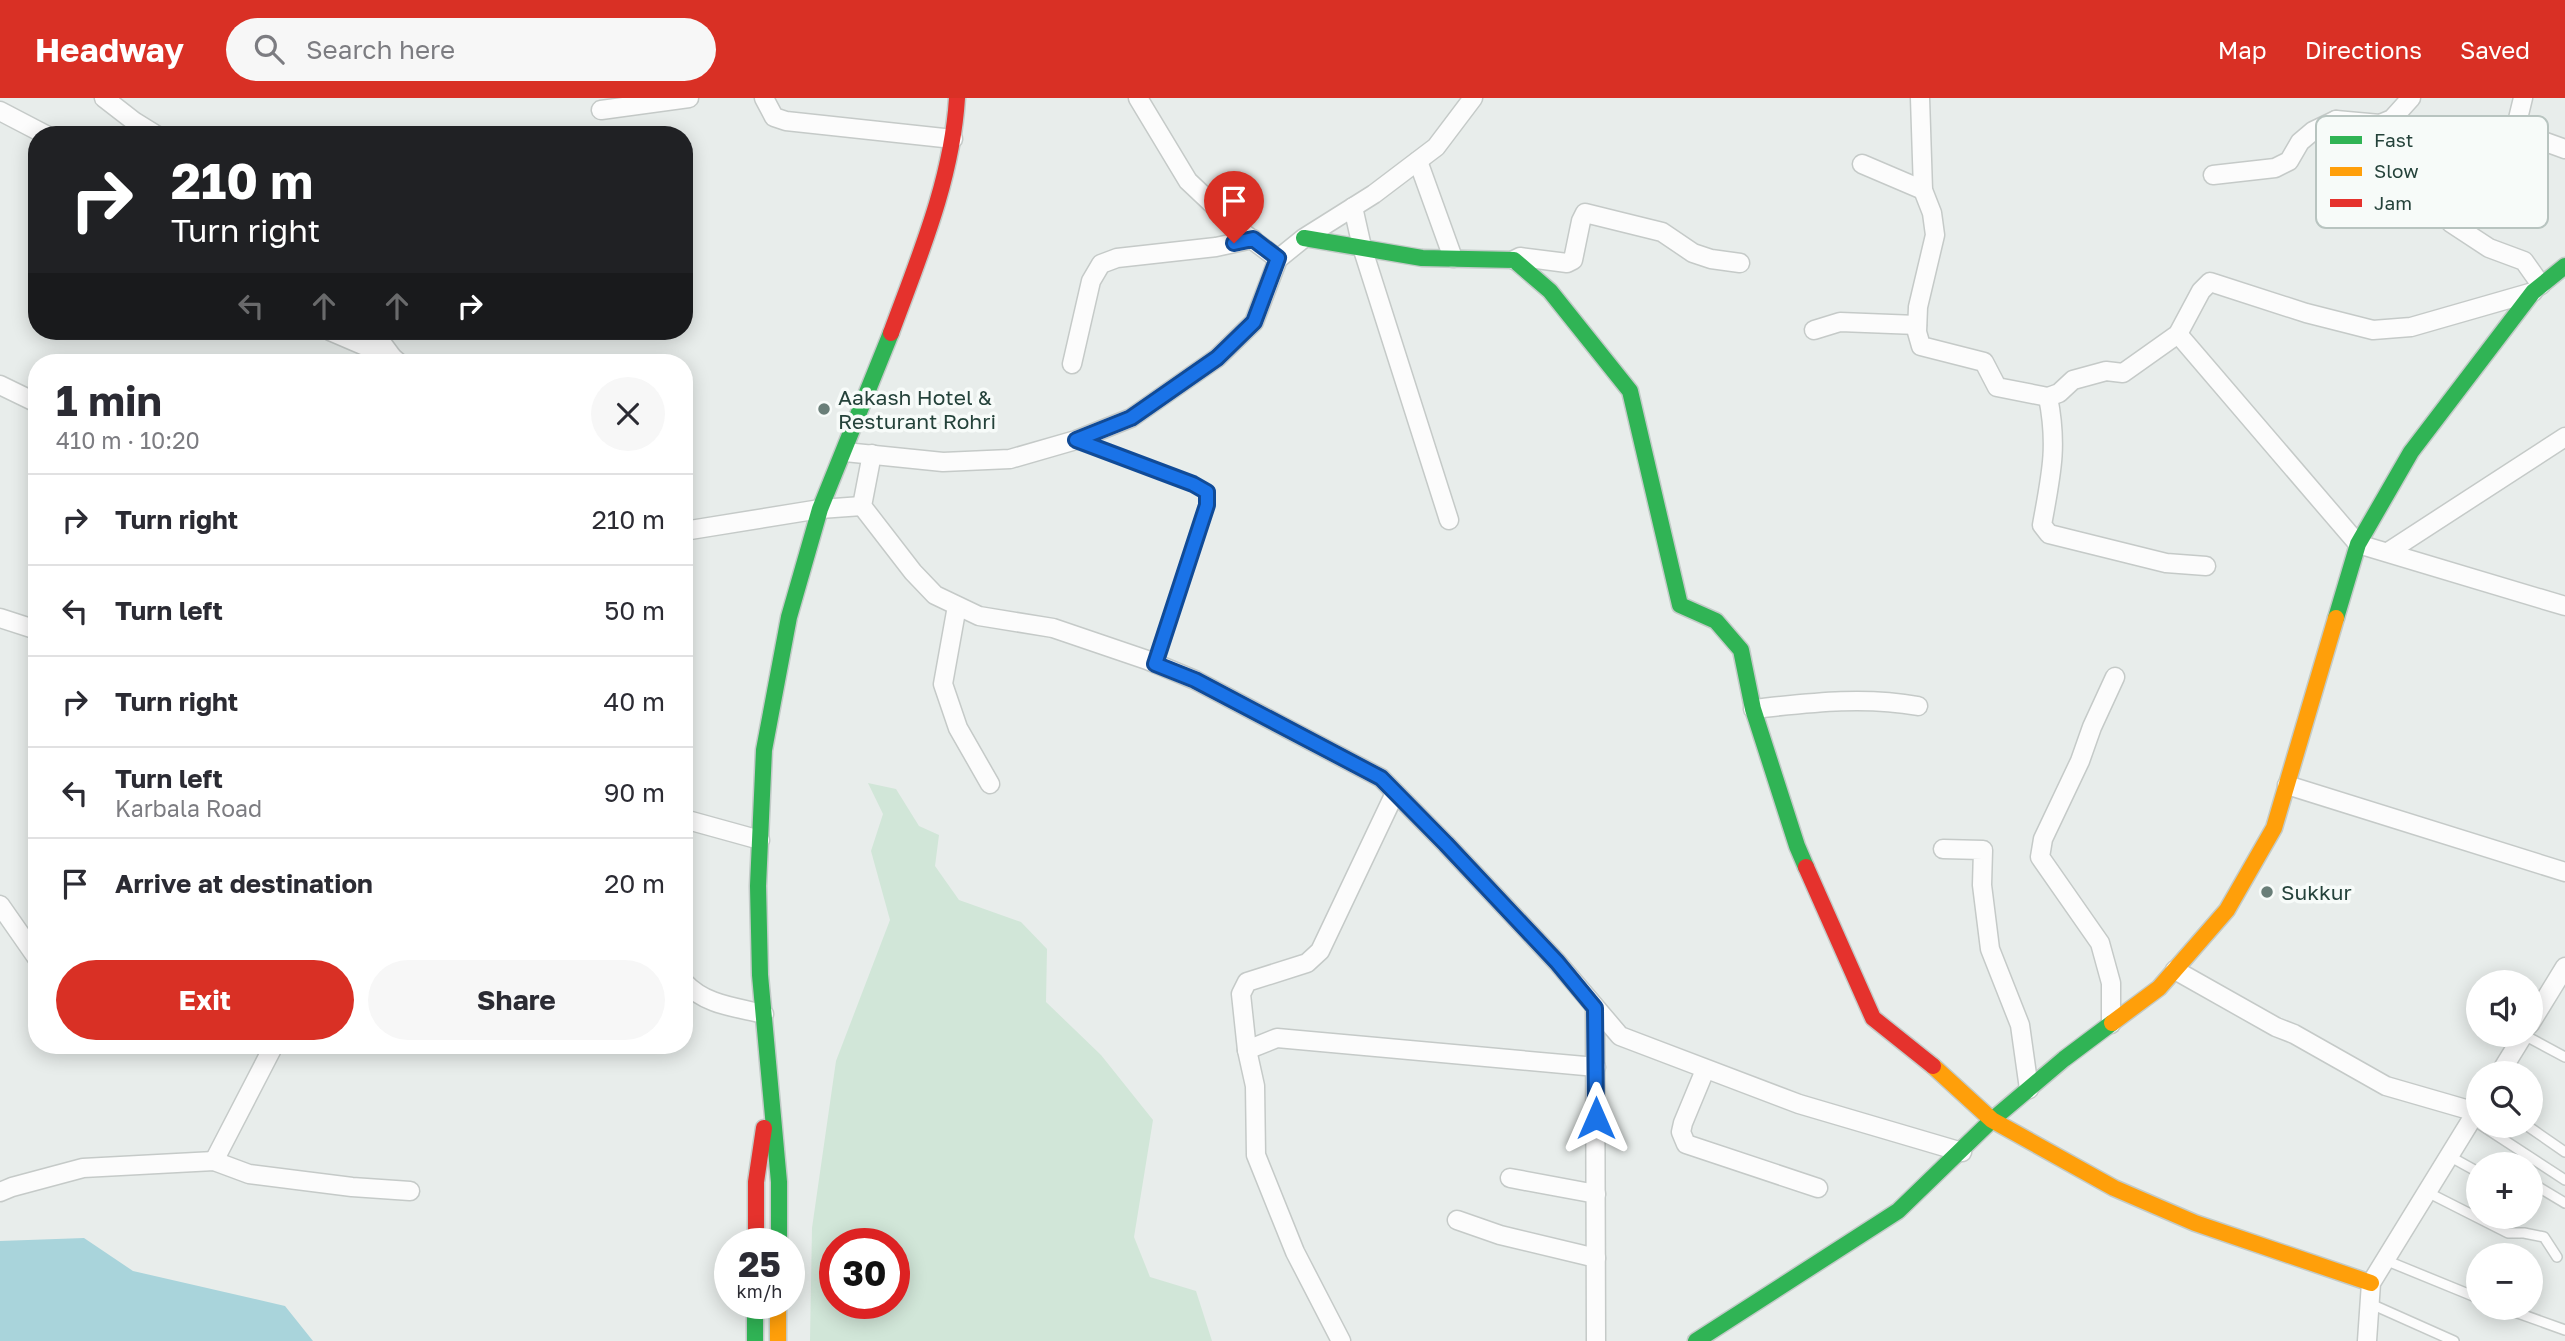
<!DOCTYPE html>
<meta charset="utf-8">
<style>
:root{--surface:#fff;--page:#f7f7f7;--text:#2b2b33;--muted:#7c7c81;--line:#e1e1e2;--accent:#d93025}
body{margin:0;font-family:"Golos Text",sans-serif;background:var(--page);color:var(--text);height:100vh;display:flex;flex-direction:column;font-size:26px;white-space:nowrap}
*{box-sizing:border-box;margin:0}
p{font-size:23px;color:var(--muted)}
.icon{flex:none;width:38px;height:38px;fill:none;stroke:currentColor;stroke-width:2;stroke-linecap:round;stroke-linejoin:round}
.map{position:relative;flex:1;overflow:hidden}
.sheet{position:absolute;left:28px;top:256px;width:665px;height:700px;display:flex;flex-direction:column;background:var(--surface);border-radius:28px;box-shadow:0 4px 18px #0003}
.sheet>*{flex:none}
.hud{position:absolute;left:28px;top:28px;width:665px;height:214px;border-radius:28px;box-shadow:0 4px 18px #0003;background:#202124;color:#fff;overflow:hidden}
.tools{position:absolute;left:2466px;top:872px;display:grid;gap:14px}
.tools a{display:grid;place-items:center;width:77px;height:77px;border-radius:50%;background:var(--surface);box-shadow:0 4px 18px #0003;font-size:35px}
.speed{position:absolute;left:714px;top:1130px;display:flex;gap:14px;font-size:35px;font-weight:700;text-align:center}
.speed>*{display:grid;place-content:center;width:91px;height:91px;border-radius:50%;background:var(--surface);box-shadow:0 4px 18px #0003;line-height:1}
.speed small{font-size:18px;font-weight:400}
.speed .limit{border:10px solid #d22;background:#fff;color:#111}
.pin{position:absolute;display:grid;place-items:center;width:60px;height:60px;color:#fff;margin:-72px -30px;border-radius:50% 50% 50% 0;rotate:-45deg;box-shadow:0 0 7px #0007}
.pin .icon{rotate:45deg}
.me{position:absolute;width:77px;margin:-38px;rotate:0deg;stroke-linejoin:round;filter:drop-shadow(0 0 5px #0008)}
.turn{display:flex;align-items:center;gap:24px;height:147px;padding:0 28px;font-size:32px}
.turn .icon{width:91px;height:91px;stroke-width:2.5}
.turn b{display:block;font-size:49px;line-height:60px}
.lanes{display:flex;align-items:center;height:66px;padding:0 28px;background:#0003;justify-content:center;gap:35px;direction:ltr}
.lanes .off{opacity:.35}
.round{display:grid;place-items:center;flex:none;width:74px;height:74px;border-radius:37px;background:var(--page)}
.headline{display:flex;align-items:center;justify-content:space-between;height:119px;padding:0 28px}
h1{font-size:42px;font-weight:700;line-height:52px}
.button{display:flex;gap:14px;margin-top:auto;padding:14px 28px}
.button a{flex:1;height:80px;border-radius:42px;background:var(--accent);color:#fff;font-size:28px;font-weight:700;line-height:80px;text-align:center}
.button a+a{background:var(--page);color:var(--text)}
ul{padding:0;list-style:none}
li{display:flex;align-items:center;gap:21px;height:91px;padding:0 28px;border-top:2px solid var(--line)}
li div{flex:1}
li b{display:block;font-size:26px}
li em{font-style:normal}
header{display:flex;align-items:center;gap:42px;box-sizing:border-box;height:98px;padding:0 35px;background:var(--accent);color:#fff}
header strong{font-size:33px}
nav{display:flex;gap:38px;margin-inline-start:auto;font-size:24px}
.search{width:490px;height:63px;background:var(--page);display:flex;align-items:center;gap:18px;box-sizing:border-box;padding:0 24px;border-radius:38px;color:var(--muted);font-size:26px}
.map>svg:first-child{display:block}
.green{fill:#d1e6d8;fill-rule:evenodd}
.water{fill:#a9d4db}
.lines{fill:none;stroke-linecap:round;stroke-linejoin:round}
.lane-casing{stroke:#c5cac8;stroke-width:12}
.street-casing{stroke:#c5cac8;stroke-width:21}
.fast-casing{stroke:#c3cbc8;stroke-width:19}
.slow-casing{stroke:#c3cbc8;stroke-width:19}
.jam-casing{stroke:#c3cbc8;stroke-width:19}
.lane{stroke:#fcfcfc;stroke-width:9}
.street{stroke:#fcfcfc;stroke-width:18}
.fast{stroke:#30b455;stroke-width:16}
.slow{stroke:#ff9f0a;stroke-width:16}
.jam{stroke:#e5322d;stroke-width:16}
.route-casing{stroke:#114b97;stroke-width:18}
.route{stroke:#1a73e8;stroke-width:12}
.poi-dot{fill:#697e78;stroke:#f7fbf9;stroke-width:2.5}
.labels{text-anchor:middle;dominant-baseline:central;stroke-width:7;stroke-linejoin:round;paint-order:stroke}
.poi-label{font-size:21px;fill:#24423a;stroke:#f7fbf9;text-anchor:start}
.key{fill:#f7fbf9;stroke:#b8c4c0;stroke-width:2}
.key-label{font-size:19px;fill:#24423a}
</style>
<header>
<strong>Headway</strong>
<div class="search"><svg class="icon" aria-label="search" viewBox="0 0 24 24"><circle cx="10" cy="10" r="6"/><path d="M15 15l6 6"/></svg>Search here</div>
<nav><a>Map</a><a>Directions</a><a>Saved</a></nav>
</header>
<div class="map">
<svg width="2565" height="1243" viewBox="0 0 2565 1243">
<rect width="100%" height="100%" fill="#e8edeb"/>
<path class="green" d="M868,685L896,691L919,728L939,737L935,768L959,802L1021,824L1047,851L1046,904L1101,957L1153,1022L1134,1139L1150,1179L1196,1193L1212,1243H810L812,1130L836,963L890,822L871,753L883,716ZM894,1146V1206H835V1146Z"/>
<polygon class="water" points="84,1140 133,1173 285,1208 313,1243 0,1243 0,1143"/>
<g class="lines">
<defs>
<g id="lane">
<polyline points="1077,342 1193,386 1207,395 1207,407 1155,566"/>
<polyline points="2524,937 2565,959"/>
<polyline points="2481,1027 2565,1082"/>
<polyline points="2526,1027 2565,1054"/>
<polyline points="2449,1058 2478,1074"/>
<polyline points="2530,1084 2565,1105"/>
<polyline points="2427,1094 2508,1135 2524,1135 2544,1139 2557,1159"/>
<polyline points="2385,1162 2478,1200"/>
<polyline points="2371,1206 2454,1243"/>
<polyline points="2501,1209 2565,1232"/>
</g>
<g id="street">
<polyline points="104,0 135,24 156,37"/>
<polyline points="764,0 774,19 786,23 953,41"/>
<polyline points="1138,0 1188,83 1242,134 1278,161"/>
<polyline points="1920,0 1923,92 1932,115 1935,137 1918,209 1917,234 1921,248 1984,264 1997,289 2048,299 2059,295 2073,282 2106,273 2123,275 2178,236 2201,193 2210,184 2306,215 2373,232 2411,229 2533,194"/>
<polyline points="2523,0 2515,33 2565,51"/>
<polyline points="601,12 689,0"/>
<polyline points="0,13 46,37"/>
<path d="M2336,22C2363,48 2395,79 2433,86L2440,112L2451,125L2489,150L2524,163L2541,187"/>
<polyline points="1418,63 1453,160"/>
<polyline points="1862,66 1923,92"/>
<polyline points="2213,77 2275,70 2289,63 2300,44 2313,33 2336,22 2380,26 2392,21 2411,0"/>
<polyline points="1353,109 1362,149 1449,422"/>
<polyline points="1514,162 1520,159 1567,165 1573,162 1581,123 1585,115 1662,134 1693,155 1711,161 1740,165"/>
<polyline points="1814,232 1840,224 1917,227"/>
<polyline points="330,233 393,260 398,264"/>
<polyline points="373,233 393,260"/>
<polyline points="2178,236 2358,446 2565,508"/>
<polyline points="1072,266 1091,183 1101,166 1117,160 1216,149 1253,141"/>
<polyline points="0,287 37,305"/>
<path d="M2048,299C2058,349 2051,377 2042,427L2049,436L2166,465L2206,468"/>
<polyline points="845,354 943,364 1010,361 1076,342 1131,320 1217,260 1254,224 1278,161 1304,140 1374,96 1436,49 1473,0"/>
<polyline points="872,356 862,408 913,474 935,497 979,518 1053,530 1147,562 1195,582 1381,680 1446,746 1557,864 1620,938 1799,1006 1962,1054"/>
<polyline points="684,433 820,411 862,408"/>
<polyline points="2388,454 2565,339"/>
<polyline points="957,508 943,586 958,630 990,686"/>
<polyline points="0,520 37,532"/>
<path d="M1753,611C1809,605 1862,598 1918,608"/>
<polyline points="2287,687 2565,774"/>
<polyline points="684,721 760,742"/>
<polyline points="1943,751 1983,752 1982,787 1990,851 2020,927 2029,991"/>
<polyline points="0,807 37,860"/>
<polyline points="2175,872 2276,929 2294,936 2386,988 2476,1014"/>
<path d="M684,884C705,907 735,909 764,916"/>
<polyline points="1595,910 1596,1243"/>
<polyline points="2111,926 2111,885 2100,845 2040,759 2043,741 2080,663 2092,629 2115,579"/>
<polyline points="2530,926 2565,869"/>
<polyline points="1247,952 1277,940 1596,969"/>
<polyline points="1705,972 1683,1025 1681,1034 1686,1046 1818,1090"/>
<polyline points="2500,975 2524,936"/>
<polyline points="214,1063 274,947"/>
<polyline points="1510,1080 1596,1096"/>
<polyline points="0,1094 12,1089 83,1070 214,1063 249,1076 352,1089 410,1093"/>
<polyline points="1457,1122 1500,1137 1596,1160"/>
<polyline points="1341,1243 1295,1154 1256,1057 1255,988 1247,952 1241,896 1247,884 1307,865 1320,853 1395,695"/>
<polyline points="2367,1243 2371,1185 2478,1011"/>
</g>
<g id="fast">
<polyline points="1304,140 1422,160 1514,162 1550,193 1630,293 1680,507 1716,523 1741,552 1753,611 1797,748 1806,769"/>
<polyline points="2336,520 2358,446 2411,354 2533,194 2565,168"/>
<polyline points="779,1146 779,1084 760,877 758,788 764,652 789,519 820,411 891,235"/>
<polyline points="755,1206 755,1243"/>
<polyline points="1696,1243 1898,1113 1992,1022 2064,961 2112,925"/>
</g>
<g id="slow">
<polyline points="2112,925 2159,890 2227,812 2274,730 2336,520"/>
<polyline points="1933,968 1992,1022 2114,1090 2195,1125 2371,1185"/>
<polyline points="778,1206 778,1243"/>
</g>
<g id="jam">
<path d="M891,235C919,159 952,82 957,0"/>
<polyline points="1806,769 1873,920 1933,968"/>
<polyline points="756,1146 756,1084 764,1030"/>
</g>
</defs>
<use href="#lane" class="lane-casing"/>
<use href="#street" class="street-casing"/>
<use href="#fast" class="fast-casing"/>
<use href="#slow" class="slow-casing"/>
<use href="#jam" class="jam-casing"/>
<use href="#lane" class="lane"/>
<use href="#street" class="street"/>
<use href="#fast" class="fast"/>
<use href="#slow" class="slow"/>
<use href="#jam" class="jam"/>
</g>
<g class="lines">
<defs>
<polyline id="route" points="1234,145 1253,141 1278,160 1254,224 1217,260 1131,320 1076,342 1193,386 1207,394 1207,407 1155,566 1195,582 1381,680 1446,746 1557,864 1595,910 1596,1020"/>
</defs>
<use href="#route" class="route-casing"/>
<use href="#route" class="route"/>
</g>
<g class="poi-dot">
<circle cx="824" cy="311" r="7"/>
<circle cx="2267" cy="794" r="7"/>
</g>
<g class="labels">
<g class="poi-label">
<text x="838" y="299">Aakash Hotel &amp;<tspan x="838" dy="24">Resturant Rohri</tspan></text>
<text x="2281" y="794">Sukkur</text>
</g>
</g>
<rect x="2316" y="18" width="232" height="112" rx="10" class="key"/>
<rect x="2330" y="38" width="32" height="8" fill="#30b455"/>
<rect x="2330" y="69" width="32" height="9" fill="#ff9f0a"/>
<rect x="2330" y="101" width="32" height="8" fill="#e5322d"/>
<g class="key-label">
<text x="2374" y="49">Fast</text>
<text x="2374" y="80">Slow</text>
<text x="2374" y="112">Jam</text>
</g>
</svg>
<div class="tools">
<a><svg class="icon" aria-label="sound" viewBox="0 0 24 24"><path d="M4 9h4l5-4v14l-5-4H4zM17 9q2 3 0 6"/></svg></a>
<a><svg class="icon" aria-label="search" viewBox="0 0 24 24"><circle cx="10" cy="10" r="6"/><path d="M15 15l6 6"/></svg></a>
<a>+</a>
<a>−</a>
</div>
<div class="speed"><div>25<small>km/h</small></div><div class="limit">30</div></div>
<div class="pin" style="left:1234px;top:145px;background:#d93025"><svg class="icon" aria-label="arrive" viewBox="0 0 24 24"><path d="M6 21V4h12l-3 4 3 4H6"/></svg></div>
<svg class="me" style="left:1596px;top:1020px" viewBox="-20 -20 40 40"><path d="M0-17L14 15 0 8-14 15z" fill="#1a73e8" stroke="#fff" stroke-width="4"/></svg>
<div class="hud">
<div class="turn"><svg class="icon" aria-label="right" viewBox="0 0 24 24"><path d="M7 20v-9h11M14 6l5 5-5 5"/></svg><div><b>210 m</b>Turn right</div></div>
<div class="lanes"><svg class="icon off" aria-label="left" viewBox="0 0 24 24"><path d="M17 20v-9H6M10 6l-5 5 5 5"/></svg><svg class="icon off" aria-label="ahead" viewBox="0 0 24 24"><path d="M12 20V5M6 11l6-6 6 6"/></svg><svg class="icon off" aria-label="ahead" viewBox="0 0 24 24"><path d="M12 20V5M6 11l6-6 6 6"/></svg><svg class="icon" aria-label="right" viewBox="0 0 24 24"><path d="M7 20v-9h11M14 6l5 5-5 5"/></svg></div>
</div>
<section class="sheet">
<div class="headline"><div><h1>1 min</h1><p>410 m · 10:20</p></div><a class="round"><svg class="icon" aria-label="close" viewBox="0 0 24 24"><path d="M6 6l12 12M18 6L6 18"/></svg></a></div>
<ul>
<li><svg class="icon" aria-label="right" viewBox="0 0 24 24"><path d="M7 20v-9h11M14 6l5 5-5 5"/></svg><div><b>Turn right</b></div><em>210 m</em></li>
<li><svg class="icon" aria-label="left" viewBox="0 0 24 24"><path d="M17 20v-9H6M10 6l-5 5 5 5"/></svg><div><b>Turn left</b></div><em>50 m</em></li>
<li><svg class="icon" aria-label="right" viewBox="0 0 24 24"><path d="M7 20v-9h11M14 6l5 5-5 5"/></svg><div><b>Turn right</b></div><em>40 m</em></li>
<li><svg class="icon" aria-label="left" viewBox="0 0 24 24"><path d="M17 20v-9H6M10 6l-5 5 5 5"/></svg><div><b>Turn left</b><p>Karbala Road</p></div><em>90 m</em></li>
<li><svg class="icon" aria-label="arrive" viewBox="0 0 24 24"><path d="M6 21V4h12l-3 4 3 4H6"/></svg><div><b>Arrive at destination</b></div><em>20 m</em></li>
</ul>
<div class="button"><a>Exit</a><a>Share</a></div>
</section>
</div>
